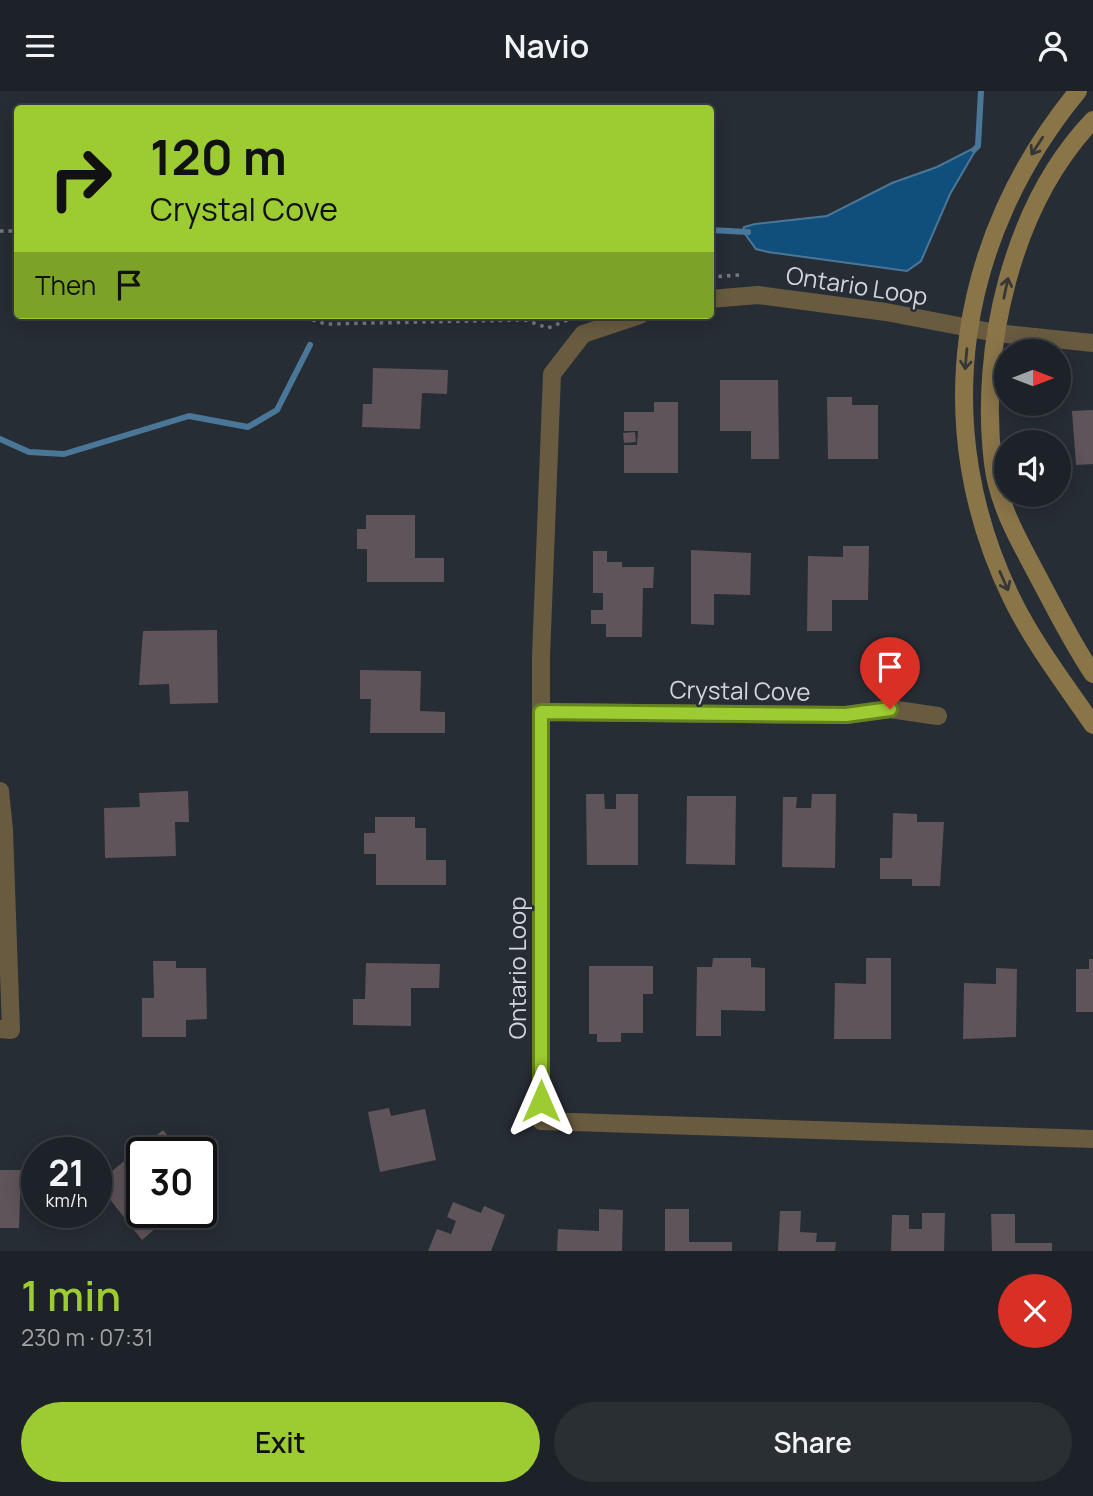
<!DOCTYPE html>
<meta charset="utf-8">
<style>
:root{--surface:#1d2228;--page:#2a2f34;--text:#f1f3f6;--muted:#a0a4a8;--line:#3b3f45;--accent:#9ccb32}
body{margin:0;font-family:Manrope,sans-serif;background:var(--page);color:var(--text);height:100vh;display:flex;flex-direction:column;font-size:26px;white-space:nowrap}
*{box-sizing:border-box;margin:0}
p{font-size:23px;color:var(--muted)}
.icon{flex:none;width:38px;height:38px;fill:none;stroke:currentColor;stroke-width:2;stroke-linecap:round;stroke-linejoin:round}
.map{position:relative;height:1160px;overflow:hidden}
.panel{display:flex;flex-direction:column;background:var(--surface);flex:1}
.panel>*{flex:none}
.hud{position:absolute;left:14px;top:14px;width:700px;height:214px;border-radius:7px;box-shadow:0 4px 18px #0003,0 0 0 2px var(--line);background:#9ccb32;color:#111;overflow:hidden}
.needle{width:46px;rotate:90deg}
.tools{position:absolute;left:994px;top:248px;display:grid;gap:14px}
.tools a{display:grid;place-items:center;width:77px;height:77px;border-radius:50%;background:var(--surface);box-shadow:0 4px 18px #0003,0 0 0 2px var(--line);font-size:35px}
.speed{position:absolute;left:21px;top:1046px;display:flex;gap:14px;font-size:35px;font-weight:700;text-align:center}
.speed>*{display:grid;place-content:center;width:91px;height:91px;border-radius:50%;background:var(--surface);box-shadow:0 4px 18px #0003,0 0 0 2px var(--line);line-height:1}
.speed small{font-size:18px;font-weight:400}
.speed .limit{border:4px solid #111;border-radius:10px;background:#fff;color:#111}
.pin{position:absolute;display:grid;place-items:center;width:60px;height:60px;color:#fff;margin:-72px -30px;border-radius:50% 50% 50% 0;rotate:-45deg;box-shadow:0 0 7px #0007}
.pin .icon{rotate:45deg}
.me{position:absolute;width:77px;margin:-38px;rotate:0deg;stroke-linejoin:round;filter:drop-shadow(0 0 5px #0008)}
.turn{display:flex;align-items:center;gap:24px;height:147px;padding:0 21px;font-size:32px}
.turn .icon{width:91px;height:91px;stroke-width:2.5}
.turn b{display:block;font-size:49px;line-height:60px}
.then{display:flex;align-items:center;height:66px;padding:0 21px;background:#0003;gap:14px;font-size:26px}
.round{display:grid;place-items:center;flex:none;width:74px;height:74px;border-radius:37px;background:var(--page)}
.overview{display:flex;align-items:center;justify-content:space-between;height:119px;padding:0 21px}
h1{font-size:42px;font-weight:600;line-height:52px;color:var(--accent)}
.action{display:flex;gap:14px;margin-top:auto;padding:14px 21px}
.action a{flex:1;height:80px;border-radius:42px;background:var(--accent);color:#111;font-size:28px;font-weight:600;line-height:80px;text-align:center}
.action a+a{background:var(--page);color:var(--text)}
header{display:flex;justify-content:space-between;align-items:center;height:91px;padding:0 21px;background:var(--surface);font-size:32px;font-weight:600}
.map>svg:first-child{display:block}
.water{fill:#104e7c;stroke:#4a7798;stroke-width:2}
.lines{fill:none;stroke-linecap:round;stroke-linejoin:round}
.stream{stroke:#4a7798;stroke-width:6}
.building{fill:#5f5459}
.path{stroke:#757a81;stroke-width:3.5;stroke-dasharray:3.5 5;stroke-linecap:butt}
.street{stroke:#685b40;stroke-width:18}
.secondary{stroke:#8a7549;stroke-width:18}
.oneway{stroke:#363838}
.route-casing{stroke:#658420;stroke-width:18}
.route{stroke:#9ccb32;stroke-width:12}
.labels{text-anchor:middle;dominant-baseline:central;stroke-width:5;stroke-linejoin:round;paint-order:stroke}
.street-label{font-size:24px;fill:#d2d6db;stroke:#272d35}
</style>
<header><svg class="icon" aria-label="menu" viewBox="0 0 24 24"><path d="M4 6h16M4 12h16M4 18h16"/></svg>Navio<svg class="icon" aria-label="person" viewBox="0 0 24 24"><circle cx="12" cy="8" r="4"/><path d="M4 21q1-7 8-7t8 7"/></svg></header>
<div class="map">
<svg width="1093" height="1160" viewBox="0 0 1093 1160">
<rect width="100%" height="100%" fill="#272d35"/>
<polygon class="water" points="978,55 950,103 921,170 907,180 768,161 756,158 743,140 744,136 755,133 827,125 892,92 937,76"/>
<g class="lines">
<g class="stream">
<polyline points="974,59 978,55 981,0"/>
<polyline points="710,139 748,141"/>
<polyline points="0,348 29,361 64,363 189,325 248,336 277,319 310,254"/>
</g>
</g>
<g class="building">
<polygon points="373,277 448,279 447,303 422,302 420,338 362,336 363,313 372,313"/>
<polygon points="720,289 778,289 779,368 751,368 751,340 720,340"/>
<polygon points="827,306 852,306 852,314 878,314 878,368 828,368"/>
<polygon points="654,311 678,311 678,382 624,382 624,354 637,354 638,340 641,340 624,340 624,321 654,321"/>
<polygon points="1093,319 1093,373 1076,374 1072,320"/>
<polygon points="635,341 636,351 624,352 623,342"/>
<polygon points="366,424 415,424 415,467 444,467 444,491 367,491 367,458 357,458 357,438 366,438"/>
<polygon points="843,455 869,455 868,509 832,509 832,540 807,540 808,465 843,466"/>
<polygon points="691,459 751,462 750,504 714,503 714,534 691,533"/>
<polygon points="593,460 607,460 607,471 622,471 622,476 654,476 653,497 643,497 642,546 606,546 606,533 591,533 591,519 603,519 603,502 593,502"/>
<polygon points="217,539 218,612 170,613 169,593 139,594 143,540"/>
<polygon points="360,579 421,580 420,620 445,621 445,642 370,642 371,608 360,608"/>
<polygon points="188,700 189,731 175,731 176,765 105,767 104,717 140,716 139,702"/>
<polygon points="586,703 604,703 605,718 616,718 616,703 638,703 638,774 587,774"/>
<polygon points="812,703 836,703 835,777 782,776 783,706 797,706 796,717 811,717"/>
<polygon points="687,705 736,705 735,774 686,773"/>
<polygon points="893,722 917,723 917,731 944,731 940,795 912,795 912,788 880,788 880,767 892,767"/>
<polygon points="375,726 415,726 415,737 426,737 426,769 446,769 446,794 376,794 376,763 364,763 364,742 375,742"/>
<polygon points="713,867 751,867 751,876 765,877 765,920 721,919 721,945 696,945 697,876 712,876"/>
<polygon points="866,867 891,867 891,948 834,948 835,892 866,893"/>
<polygon points="1089,868 1093,868 1093,921 1076,921 1076,878 1089,878"/>
<polygon points="153,870 176,870 176,877 206,877 207,928 186,929 186,946 142,946 142,907 154,907"/>
<polygon points="366,872 440,873 439,897 411,897 411,935 353,934 353,908 365,908"/>
<polygon points="589,875 653,875 653,903 643,903 643,942 621,942 621,951 597,951 597,943 589,943"/>
<polygon points="996,877 1017,878 1016,946 963,948 964,892 996,893"/>
<polygon points="389,1017 391,1025 425,1018 436,1069 380,1081 368,1021"/>
<polygon points="163,1039 175,1054 165,1062 142,1062 142,1122 160,1122 151,1129 157,1136 142,1149 97,1092"/>
<polygon points="0,1079 21,1079 19,1137 0,1137"/>
<polygon points="453,1111 481,1122 484,1115 505,1124 491,1160 428,1160 437,1138 451,1143 456,1130 447,1126"/>
<polygon points="599,1118 623,1119 622,1160 557,1160 558,1138 599,1140"/>
<polygon points="665,1118 689,1118 689,1151 732,1151 732,1160 665,1160"/>
<polygon points="780,1120 801,1120 800,1141 817,1142 816,1151 836,1151 835,1160 778,1160"/>
<polygon points="922,1122 945,1122 944,1160 891,1160 892,1124 909,1124 909,1138 922,1138"/>
<polygon points="991,1123 1015,1123 1015,1152 1052,1152 1052,1160 992,1160"/>
</g>
<g class="lines">
<g class="path">
<polyline points="0,140 18,140"/>
<polyline points="710,186 740,184"/>
<polyline points="296,224 326,233 525,229 548,237 570,228"/>
</g>
<g class="street">
<polyline points="710,208 758,204 886,221 996,242 1093,252"/>
<polyline points="640,224 583,243 552,283 541,566 541,1030 1093,1048"/>
<polyline points="541,621 846,624 890,618 938,625"/>
<polyline points="0,700 4,739 11,939 0,938"/>
</g>
<g class="secondary">
<path d="M1078,0C957,147 928,336 1012,508C1034,553 1065,593 1093,634"/>
<path d="M1093,29C1012,114 979,257 993,372C998,417 1023,456 1043,495C1059,525 1074,555 1093,583"/>
</g>
</g>
<defs><path id="oneway-shaft" d="M-6 0H5M1.5-3L5.5 0L1.5 3" fill="none" stroke-width="1.6" stroke-linecap="round" stroke-linejoin="round" transform="scale(1.75)"/></defs>
<g class="oneway">
<use href="#oneway-shaft" transform="translate(1037 55) rotate(123)"/>
<use href="#oneway-shaft" transform="translate(1006 197) rotate(-78)"/>
<use href="#oneway-shaft" transform="translate(966 268) rotate(95)"/>
<use href="#oneway-shaft" transform="translate(1004 490) rotate(66)"/>
</g>
<g class="lines">
<defs>
<polyline id="route" points="541,1010 541,621 846,624 890,618"/>
</defs>
<use href="#route" class="route-casing"/>
<use href="#route" class="route"/>
</g>
<g class="labels">
<g class="street-label">
<text transform="translate(857 194) rotate(9)">Ontario Loop</text>
<text transform="translate(740 599) rotate(1)">Crystal Cove</text>
<text transform="translate(516 877) rotate(-90)">Ontario Loop</text>
</g>
</g>
</svg>
<div class="tools">
<a><svg class="needle" viewBox="-14 -14 28 28"><path d="M0-13l5 13h-10z" fill="#e53935"/><path d="M0 13l5-13h-10z" fill="#a0a4a8"/></svg></a>
<a><svg class="icon" aria-label="sound" viewBox="0 0 24 24"><path d="M4 9h4l5-4v14l-5-4H4zM17 9q2 3 0 6"/></svg></a>
</div>
<div class="speed"><div>21<small>km/h</small></div><div class="limit">30</div></div>
<div class="pin" style="left:890px;top:618px;background:#d93025"><svg class="icon" aria-label="arrive" viewBox="0 0 24 24"><path d="M6 21V4h12l-3 4 3 4H6"/></svg></div>
<svg class="me" style="left:541px;top:1010px" viewBox="-20 -20 40 40"><path d="M0-17L14 15 0 8-14 15z" fill="#9ccb32" stroke="#fff" stroke-width="4"/></svg>
<div class="hud">
<div class="turn"><svg class="icon" aria-label="right" viewBox="0 0 24 24"><path d="M7 20v-9h11M14 6l5 5-5 5"/></svg><div><b>120 m</b>Crystal Cove</div></div>
<div class="then">Then<svg class="icon" aria-label="arrive" viewBox="0 0 24 24"><path d="M6 21V4h12l-3 4 3 4H6"/></svg></div>
</div>
</div>
<section class="panel">
<div class="overview"><div><h1>1 min</h1><p>230 m · 07:31</p></div><a class="round" style="background:#d93025;color:#fff"><svg class="icon" aria-label="close" viewBox="0 0 24 24"><path d="M6 6l12 12M18 6L6 18"/></svg></a></div>
<div class="action"><a>Exit</a><a>Share</a></div>
</section>
